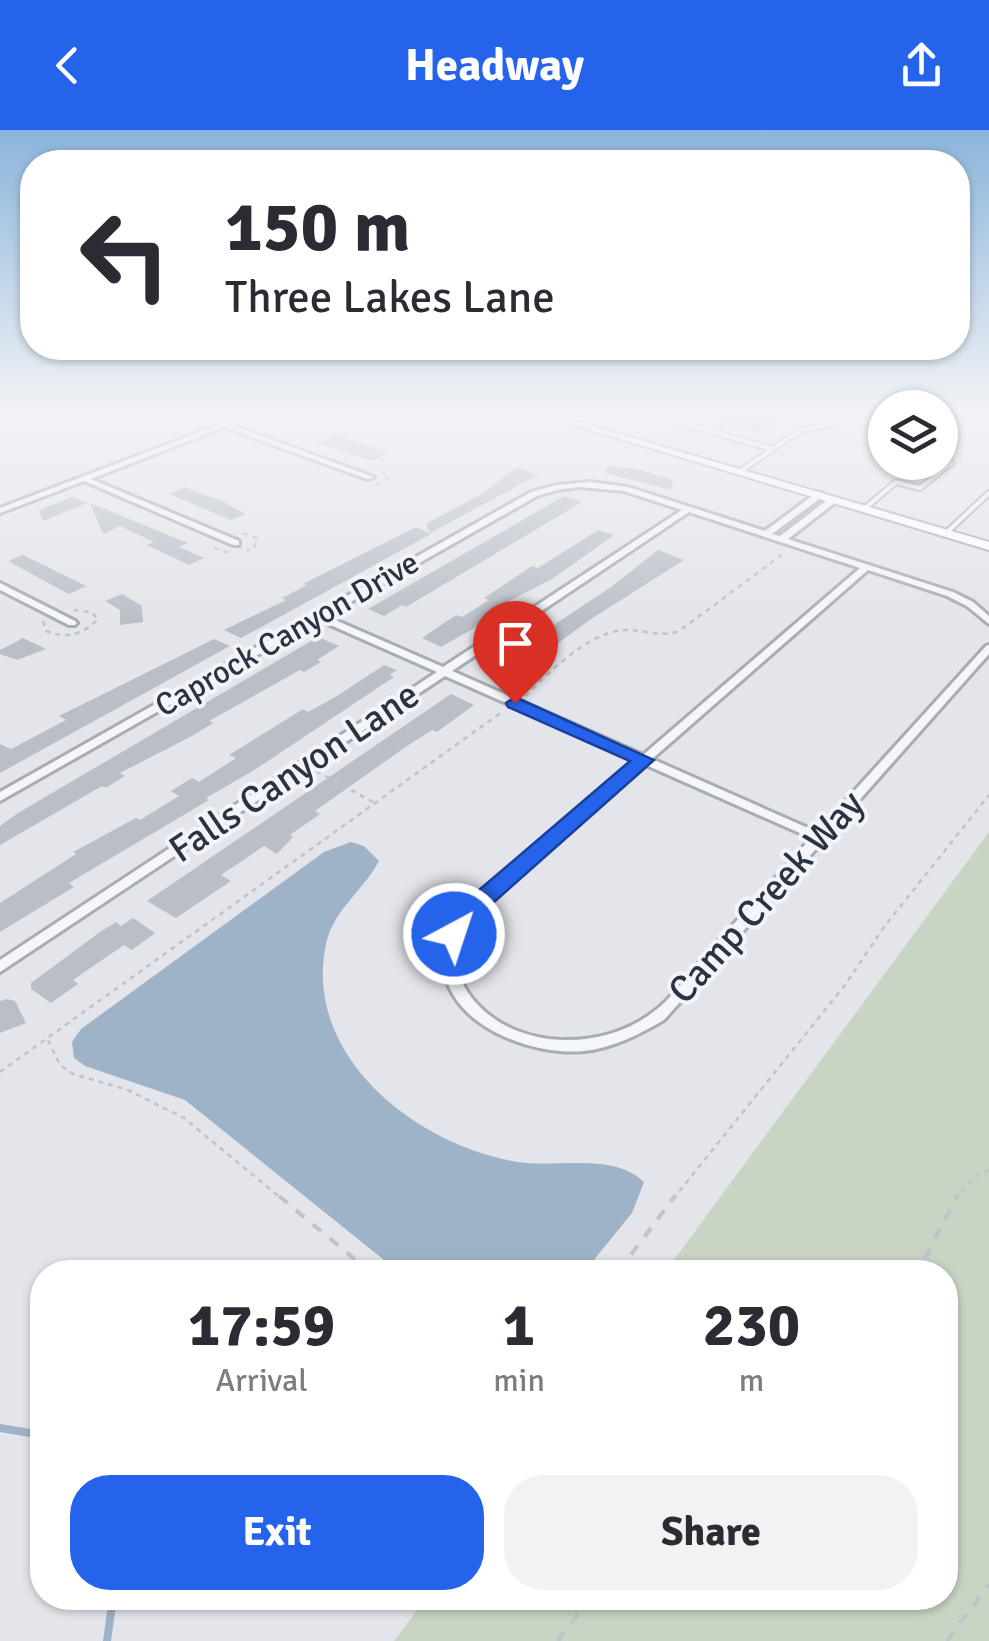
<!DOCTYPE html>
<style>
:root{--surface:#fff;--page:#f2f2f3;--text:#2b2b33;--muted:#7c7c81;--accent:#2563eb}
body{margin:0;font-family:Signika,sans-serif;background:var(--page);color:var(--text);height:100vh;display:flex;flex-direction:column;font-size:38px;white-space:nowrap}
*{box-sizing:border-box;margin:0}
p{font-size:32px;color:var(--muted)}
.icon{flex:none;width:55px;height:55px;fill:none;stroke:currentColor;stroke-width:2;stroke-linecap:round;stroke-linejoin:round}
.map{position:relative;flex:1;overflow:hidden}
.side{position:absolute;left:30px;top:1130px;width:928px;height:350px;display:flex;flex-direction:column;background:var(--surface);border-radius:40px;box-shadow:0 2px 8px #0004}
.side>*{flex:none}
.top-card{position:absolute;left:20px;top:20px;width:950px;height:210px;border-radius:40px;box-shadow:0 2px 8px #0004;background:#fff;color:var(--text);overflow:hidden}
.controls{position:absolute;left:868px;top:260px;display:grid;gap:20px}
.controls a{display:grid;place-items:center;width:90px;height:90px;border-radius:50%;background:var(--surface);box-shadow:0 2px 8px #0004;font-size:50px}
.pin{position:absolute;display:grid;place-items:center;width:85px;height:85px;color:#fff;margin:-102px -42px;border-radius:50% 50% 50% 0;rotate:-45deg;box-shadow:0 0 10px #0007}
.pin .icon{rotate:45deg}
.me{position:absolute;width:110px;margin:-55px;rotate:40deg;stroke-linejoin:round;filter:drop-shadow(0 0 8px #0008)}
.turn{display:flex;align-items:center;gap:35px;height:210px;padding:0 40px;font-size:45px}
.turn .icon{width:130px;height:130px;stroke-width:2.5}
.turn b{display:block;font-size:70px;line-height:85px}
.eta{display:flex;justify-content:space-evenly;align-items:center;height:170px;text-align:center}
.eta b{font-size:60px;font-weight:700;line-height:70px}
.primary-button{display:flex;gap:20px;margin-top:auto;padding:20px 40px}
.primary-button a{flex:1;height:115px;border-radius:40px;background:var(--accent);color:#fff;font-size:40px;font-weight:700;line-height:115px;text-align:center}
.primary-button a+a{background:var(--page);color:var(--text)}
header{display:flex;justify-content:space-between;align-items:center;height:130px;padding:0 40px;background:var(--accent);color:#fff;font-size:45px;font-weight:700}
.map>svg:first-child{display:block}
.green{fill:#c8d4c4}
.water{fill:#9fb3c8}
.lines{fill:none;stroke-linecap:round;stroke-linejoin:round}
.stream{stroke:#9fb3c8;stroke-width:8}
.building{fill:#babfc7}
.service-casing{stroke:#a8acb4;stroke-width:8}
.minor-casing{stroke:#a8acb4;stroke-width:6}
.tertiary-casing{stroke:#a8acb4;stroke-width:5}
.secondary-casing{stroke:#a8acb4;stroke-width:4}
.path-far1{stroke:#c0c3c9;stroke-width:2.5;stroke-dasharray:5 5;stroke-linecap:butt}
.path{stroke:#c0c3c9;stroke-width:4;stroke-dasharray:11 11;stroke-linecap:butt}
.service{stroke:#f5f6f9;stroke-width:4}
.minor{fill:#f5f6f9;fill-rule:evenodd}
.tertiary{fill:#f5f6f9;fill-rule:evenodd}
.secondary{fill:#fff;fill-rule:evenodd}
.route{fill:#2563eb;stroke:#184099;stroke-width:2.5}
.labels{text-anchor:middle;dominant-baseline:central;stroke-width:8;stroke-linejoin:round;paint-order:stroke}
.far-street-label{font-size:32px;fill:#2b3342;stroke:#f2f4f8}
.street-label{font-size:38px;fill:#2b3342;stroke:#f2f4f8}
</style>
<header><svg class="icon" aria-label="back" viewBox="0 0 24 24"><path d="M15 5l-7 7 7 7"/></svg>Headway<svg class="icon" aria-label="share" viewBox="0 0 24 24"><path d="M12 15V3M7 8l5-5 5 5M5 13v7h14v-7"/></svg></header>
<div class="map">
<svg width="989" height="1511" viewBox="0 0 989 1511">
<rect width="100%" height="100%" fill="#e3e5ea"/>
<polygon class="green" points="989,702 989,1511 394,1511 426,1468 945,1468 945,1142 665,1142"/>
<path class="water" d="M351,712L364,716L379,731C363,761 334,779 326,814C302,927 418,1016 518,1032C558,1038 613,1022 644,1052L632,1083L584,1142H399L185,970L85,936L74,928L72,912L81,899L324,722Z"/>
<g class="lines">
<g class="stream">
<polyline points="0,1298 42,1305"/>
<polyline points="107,1511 113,1468"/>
</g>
</g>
<g class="building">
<polygon points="701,283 790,283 760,303 700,287"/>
<polygon points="335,305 364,314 388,323 372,331 317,313"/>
<polygon points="607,336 638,339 673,350 671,360 605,343"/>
<polygon points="517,337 538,345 430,403 426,394 483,363"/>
<polygon points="184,357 222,371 245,384 231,390 169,364"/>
<polygon points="564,366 582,372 406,477 402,475 384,486 368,479"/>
<polygon points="72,367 87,373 43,391 39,380"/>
<polygon points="90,373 188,413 179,417 204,428 189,435 147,415 154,412 120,396 103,404"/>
<polygon points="416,397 431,404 241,508 224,500 286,470 282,468 307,455 303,454"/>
<polygon points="598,400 614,405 552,449 509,471 471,500 441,517 422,508 456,485 462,487 489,470 484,468 532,436 538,438"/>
<polygon points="658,420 684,430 591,489 525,537 529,539 515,549 492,540 498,535 495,534 611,457"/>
<polygon points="23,425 62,444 86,456 69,464 8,431"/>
<polygon points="122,464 142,476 143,492 120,495 120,480 105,471"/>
<polygon points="318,507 339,516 317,530 321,532 304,542 300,540 209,591 213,593 194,605 120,643 125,646 106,658 102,656 0,715 0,696 18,683"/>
<polygon points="23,508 46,519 17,530 0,524 0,520"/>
<polygon points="214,509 230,516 0,643 0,614 11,619 66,590 59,586"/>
<polygon points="384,535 397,540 390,545 394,547 256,639 206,668 209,670 69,753 74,757 0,802 0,773 76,724 73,722 136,688 140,690 179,666 171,661 192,648 199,652 236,628 229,625 303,579 308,582 337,566"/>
<polygon points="451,564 474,575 437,602 432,600 407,616 315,681 320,684 290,705 293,707 277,724 264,716 221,745 231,751 176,788 147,771"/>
<polygon points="133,788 155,803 132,820 124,815 73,850 78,854 51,873 31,859 31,853 100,802 116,792 121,796"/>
<polygon points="7,869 15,871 26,893 0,903 0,871"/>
</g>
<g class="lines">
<defs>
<g id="service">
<polyline points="659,283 671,290 772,319 801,300 837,293 850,283"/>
<polyline points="739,342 771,320"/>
<polyline points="864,379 896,352 920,358 951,333"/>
<polyline points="946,403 989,363"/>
</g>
<g id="minor">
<polygon points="8,283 18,283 0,289 0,285"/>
<polygon points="250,283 259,283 231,295 374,347 367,349 224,297 91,349 239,411 239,415 233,415 84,351 0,383 0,378"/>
<path d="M590,352L628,357L765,401L816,363H822V367L772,404L780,406L830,368H836V372L788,409L953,462L973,472L989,486V494L967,476L947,466L868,440L652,629L817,702L986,516L989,515V524L664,890C640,904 613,918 584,921C533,926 448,896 444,835C443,813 456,796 466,778L637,631L445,546L0,842V830L437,542L319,490L0,671V662L531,362L557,355ZM579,357L624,361L682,380L443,537L326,486L537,366L557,360ZM689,382L860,438L643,625L452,541ZM646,635L811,708C776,748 740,787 704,827C688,844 671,870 652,883C603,920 521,921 477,874C448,842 456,817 476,784Z"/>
<polygon points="0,453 75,491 77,493 75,495 69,495 0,460"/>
</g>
<polygon id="tertiary" points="598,283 607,283 584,297 577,295"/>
<polygon id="secondary" points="534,283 548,283 989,412 989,420"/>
</defs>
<use href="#service" class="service-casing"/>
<use href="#minor" class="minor-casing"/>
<use href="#tertiary" class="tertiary-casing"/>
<use href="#secondary" class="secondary-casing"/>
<g class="path-far1">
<polyline points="376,355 389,348 378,339"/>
<polyline points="243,403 257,408 255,416 247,421"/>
<polyline points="214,418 229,423"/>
<path d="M43,491L46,501C66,509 83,505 98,489L91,482L74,480"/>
<path d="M525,566C550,542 587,503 624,500C643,499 659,508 679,501L783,424"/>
<polyline points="316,641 375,673"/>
<polyline points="48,910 60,935 73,944 128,960 184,988 282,1069"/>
<polyline points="0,942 502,582"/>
<polyline points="673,1069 845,855 884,797 989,665"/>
<polyline points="955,1069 975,1047 989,1040"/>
</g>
<g class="path">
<polyline points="279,1066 370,1142"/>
<polyline points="618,1142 675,1066"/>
<polyline points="884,1142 924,1130 957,1066"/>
<polyline points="558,1511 590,1468"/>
<polyline points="947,1511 989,1454"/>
</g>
<use href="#service" class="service"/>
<use href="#minor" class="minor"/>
<use href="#tertiary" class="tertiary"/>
<use href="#secondary" class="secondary"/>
</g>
<linearGradient id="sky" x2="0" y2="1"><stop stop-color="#8bb4db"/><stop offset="0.57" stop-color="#f2f3f6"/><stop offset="1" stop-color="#f2f3f6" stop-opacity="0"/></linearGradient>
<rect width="989" height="494" fill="url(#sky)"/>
<polygon class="route" points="515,567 654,630 494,772 463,810 454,812 443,804 478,761 630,631 508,577 506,573"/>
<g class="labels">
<g class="far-street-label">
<text transform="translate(287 504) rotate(-30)">Caprock Canyon Drive</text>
</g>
<g class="street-label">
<text transform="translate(294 642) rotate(-34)">Falls Canyon Lane</text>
<text transform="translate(766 767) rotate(-48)">Camp Creek Way</text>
</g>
</g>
</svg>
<div class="controls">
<a><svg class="icon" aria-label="layers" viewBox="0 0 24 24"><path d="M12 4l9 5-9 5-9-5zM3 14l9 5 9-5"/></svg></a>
</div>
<div class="pin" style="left:515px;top:573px;background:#d93025"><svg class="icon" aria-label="arrive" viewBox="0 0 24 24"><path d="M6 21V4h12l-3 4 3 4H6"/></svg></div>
<svg class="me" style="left:454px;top:804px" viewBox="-20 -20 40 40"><circle r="17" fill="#2563eb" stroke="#fff" stroke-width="3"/><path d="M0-11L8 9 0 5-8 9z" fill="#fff"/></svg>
<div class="top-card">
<div class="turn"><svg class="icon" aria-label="left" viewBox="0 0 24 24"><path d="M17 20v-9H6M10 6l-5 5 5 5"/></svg><div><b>150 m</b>Three Lakes Lane</div></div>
</div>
<section class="side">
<div class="eta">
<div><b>17:59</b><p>Arrival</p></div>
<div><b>1</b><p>min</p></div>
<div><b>230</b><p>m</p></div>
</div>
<div class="primary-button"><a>Exit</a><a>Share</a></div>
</section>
</div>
